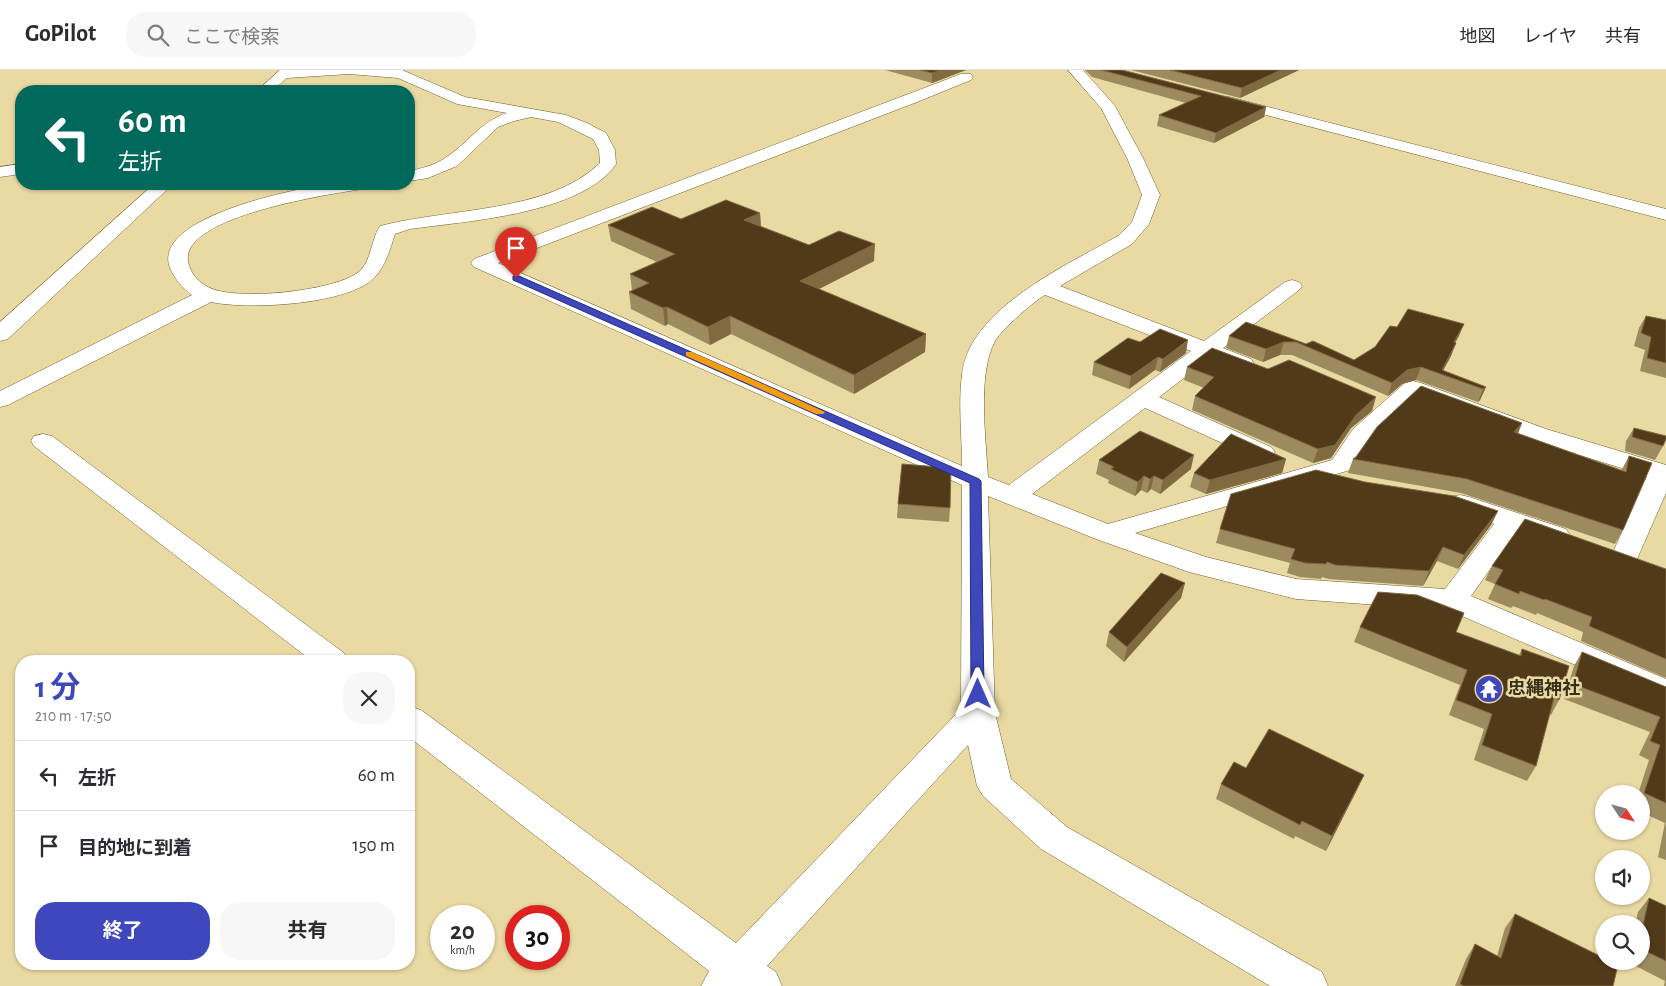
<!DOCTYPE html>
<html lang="ja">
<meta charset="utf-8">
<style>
:root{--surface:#fff;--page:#f7f7f7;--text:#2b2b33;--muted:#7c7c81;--line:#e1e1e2;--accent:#3e47bb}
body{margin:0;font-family:"Alegreya Sans","Noto Sans JP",sans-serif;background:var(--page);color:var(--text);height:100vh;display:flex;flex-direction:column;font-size:19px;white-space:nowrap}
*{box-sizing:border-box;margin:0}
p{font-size:16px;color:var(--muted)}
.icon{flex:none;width:28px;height:28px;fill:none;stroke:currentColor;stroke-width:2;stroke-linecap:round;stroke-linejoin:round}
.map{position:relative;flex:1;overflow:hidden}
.sheet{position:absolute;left:15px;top:585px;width:400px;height:315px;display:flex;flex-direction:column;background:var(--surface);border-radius:20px;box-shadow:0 1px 4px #0004}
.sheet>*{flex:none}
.top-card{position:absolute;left:15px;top:15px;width:400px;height:105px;border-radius:20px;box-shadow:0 1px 4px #0004;background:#00695c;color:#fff;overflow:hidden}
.needle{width:32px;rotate:126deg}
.buttons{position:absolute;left:1595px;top:715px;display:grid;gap:10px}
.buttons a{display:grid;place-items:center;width:55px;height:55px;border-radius:50%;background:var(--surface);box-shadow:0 1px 4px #0004;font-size:25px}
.speed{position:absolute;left:430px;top:835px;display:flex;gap:10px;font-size:25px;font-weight:700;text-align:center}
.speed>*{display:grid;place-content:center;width:65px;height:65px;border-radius:50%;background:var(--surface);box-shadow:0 1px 4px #0004;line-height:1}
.speed small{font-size:12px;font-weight:400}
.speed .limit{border:8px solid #d22;background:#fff;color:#111}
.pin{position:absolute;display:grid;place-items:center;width:42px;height:42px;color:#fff;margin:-51px -21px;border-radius:50% 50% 50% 0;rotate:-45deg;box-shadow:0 0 5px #0007}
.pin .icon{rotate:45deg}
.me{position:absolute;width:55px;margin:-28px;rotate:0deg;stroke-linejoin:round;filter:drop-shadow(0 0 4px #0008)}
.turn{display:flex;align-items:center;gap:18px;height:105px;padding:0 20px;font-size:22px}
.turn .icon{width:65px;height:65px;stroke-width:2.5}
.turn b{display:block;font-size:35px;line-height:42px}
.round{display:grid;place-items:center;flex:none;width:52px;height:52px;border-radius:20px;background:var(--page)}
.summary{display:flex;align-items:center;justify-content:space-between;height:85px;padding:0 20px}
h1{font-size:30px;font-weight:700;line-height:38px;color:var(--accent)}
.cta{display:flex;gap:10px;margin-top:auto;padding:10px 20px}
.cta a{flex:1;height:58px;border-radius:20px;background:var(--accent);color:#fff;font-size:20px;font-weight:700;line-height:58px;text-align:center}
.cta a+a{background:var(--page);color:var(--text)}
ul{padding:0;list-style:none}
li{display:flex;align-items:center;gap:15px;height:70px;padding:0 20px;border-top:1px solid var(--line)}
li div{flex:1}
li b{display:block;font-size:19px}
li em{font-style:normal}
header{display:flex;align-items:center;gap:30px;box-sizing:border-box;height:70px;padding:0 25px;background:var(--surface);border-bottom:1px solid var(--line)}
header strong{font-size:24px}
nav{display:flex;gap:28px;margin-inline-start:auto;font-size:18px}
.search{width:350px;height:45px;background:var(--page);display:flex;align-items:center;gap:12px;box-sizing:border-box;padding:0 18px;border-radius:20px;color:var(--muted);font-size:19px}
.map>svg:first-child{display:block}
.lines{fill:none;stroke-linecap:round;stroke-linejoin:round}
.minor-casing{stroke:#6d5f2b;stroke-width:1}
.minor{fill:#fff;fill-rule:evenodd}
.wall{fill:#9d8a5e}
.shaded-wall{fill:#7f6a42}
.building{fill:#513a19;stroke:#7f6a42}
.route{fill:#3e47bb;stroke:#282e7a}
.slow{fill:#f59e0b}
.labels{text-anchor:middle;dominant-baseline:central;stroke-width:5;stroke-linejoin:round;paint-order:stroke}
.poi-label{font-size:18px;font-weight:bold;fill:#37311b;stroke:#e9d9a2;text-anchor:start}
</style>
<header>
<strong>GoPilot</strong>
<div class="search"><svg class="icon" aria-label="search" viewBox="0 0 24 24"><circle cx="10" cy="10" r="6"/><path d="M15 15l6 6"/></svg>ここで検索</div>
<nav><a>地図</a><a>レイヤ</a><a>共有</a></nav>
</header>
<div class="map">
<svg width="1666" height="916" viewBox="0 0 1666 916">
<rect width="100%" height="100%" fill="#e9d9a2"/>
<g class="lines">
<defs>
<g id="minor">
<path d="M280,0H402L465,27L566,45L587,53L606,63L615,80L616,94C582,144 467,151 410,159L395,164C390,179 386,196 374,208C347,235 247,240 211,232L8,335L0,337V321L192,225C182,218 173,207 169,195C156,146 296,119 329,114C342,112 357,113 371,114L368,118L362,119C331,124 181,146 188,191C190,203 198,212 208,217C234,232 338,221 360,201C372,189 371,169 380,156C448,138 549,143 600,93L599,80L593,69L558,52L531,47L514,51L498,57L457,96L428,108L409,111V101C420,99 435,95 445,88C468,74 479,52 507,43L457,34L398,8L349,4L287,8L272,21H257Z"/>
<path d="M1068,0H1083L1115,36L1144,90L1160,125L1149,154L1132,174L1060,216L1204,271L1285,212L1292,210L1299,212L1302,216L1299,220L1223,278L1251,289L1254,294L1251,299L1243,301L1209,289L1159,327L1271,377L1275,382L1271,387L1262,390L1253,387L1145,338L1032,424L1108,454L1332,390L1353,359L1405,313L1413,311L1421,313L1546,359L1666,395V423L1634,496L1624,498L1614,496L1610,489L1647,406L1528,369L1416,327L1371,369L1350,400L1135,463L1206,487L1296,509L1445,519L1494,454L1451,439L1447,433L1451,427L1460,425L1469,427L1566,459L1570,465L1566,471L1556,474L1517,461L1471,526L1666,609V634L1448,540L1296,529L1189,502L1096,469L988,426L995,643L1011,709L1067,757L1322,902L1328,916H1270L1041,779L983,726L977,716L968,675L767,896L776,902L782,916H701L709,901L409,667V636L421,640L736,873L961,639L962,415L474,197L471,193L474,189L961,4H971L973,7L971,10L917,32L498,193L962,396C962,366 958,334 962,304C969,239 1067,195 1118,166L1132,152L1142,125L1128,90L1101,38ZM1045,225L1191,281L1009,415L988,407C986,369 977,304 995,271C1002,259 1033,232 1045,225Z"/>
<polygon points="1229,27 1666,139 1666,150 1224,34 1222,31 1224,28"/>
<polygon points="21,94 21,104 0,107 0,97"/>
<polygon points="154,114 173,114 8,269 0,271 0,252"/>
<polygon points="43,364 52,366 344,583 349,591 312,591 34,376 31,371 34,366"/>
</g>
</defs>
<use href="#minor" class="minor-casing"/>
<use href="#minor" class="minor"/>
</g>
<g class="wall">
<polygon points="885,0 966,0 932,13"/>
<polygon points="1085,0 1101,0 1266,37 1264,47 1214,73 1157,56 1159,45 1186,33 1092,7"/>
<polygon points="1131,0 1299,0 1240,28"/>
<polygon points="760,143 761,157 809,175 874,191 819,219 926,264 925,282 854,324 731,264 710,275 668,254 665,256 631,239 629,222 632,220 630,204 657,192 611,171 608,155"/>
<polygon points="1646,246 1666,250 1666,308 1640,301 1645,280 1634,276 1639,258"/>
<polygon points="1246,252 1306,274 1354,290 1375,277 1397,257 1464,254 1455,273 1456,273 1451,286 1443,301 1486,317 1480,330 1478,332 1416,310 1402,314 1388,326 1292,285 1280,285 1263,292 1226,278 1229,266"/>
<polygon points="1140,272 1186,283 1160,302 1155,300 1129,319 1092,305 1094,292"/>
<polygon points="1187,297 1372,341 1351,358 1331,388 1313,393 1192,340 1195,326 1204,318 1184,310"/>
<polygon points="1522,353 1518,364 1621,401 1629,386 1623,460 1615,474 1461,423 1348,403 1353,389"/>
<polygon points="1634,358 1663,376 1655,390 1625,381 1626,371"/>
<polygon points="1286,389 1282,403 1206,424 1190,417 1194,403"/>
<polygon points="1099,390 1191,399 1160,424 1151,419 1147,423 1141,420 1135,426 1108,413 1109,410 1096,404"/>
<polygon points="1365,412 1498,441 1491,455 1458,499 1437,491 1423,516 1329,509 1322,507 1321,509 1300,507 1287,503 1290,493 1216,473 1220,459"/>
<polygon points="898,434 950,438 949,452 897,448"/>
<polygon points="1492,496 1666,499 1666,608 1581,571 1583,562 1537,543 1536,545 1513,536 1511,538 1488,529 1495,514 1485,510"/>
<polygon points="1185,513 1181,528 1124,592 1106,576 1109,562"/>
<polygon points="1360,557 1456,562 1519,585 1522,579 1559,630 1551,645 1549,644 1536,696 1527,711 1474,690 1484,659 1449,645 1460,615 1354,572"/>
<polygon points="1582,582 1666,617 1666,790 1658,787 1665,753 1641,742 1641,724 1638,724 1649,690 1639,685 1650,662 1564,629 1574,596"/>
<polygon points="1246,698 1364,705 1326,781 1295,766 1294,769 1216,729 1221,714"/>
<polygon points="1649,828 1666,836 1666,916 1664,916 1665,911 1626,891 1641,891 1641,854 1635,854 1638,842"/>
<polygon points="1515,844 1613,916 1455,916 1466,889 1475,874 1497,886 1505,858"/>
</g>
<g class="shaded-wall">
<polygon points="941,0 966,0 932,13 932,3"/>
<polygon points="1281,0 1299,0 1240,28 1242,18"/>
<polygon points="1266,37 1264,47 1214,73 1216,63"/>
<polygon points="760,143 761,159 744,150"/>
<polygon points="875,174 874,191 801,228 800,211"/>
<polygon points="667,237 668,254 665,256 663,238"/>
<polygon points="730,246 731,264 710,275 708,257"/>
<polygon points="1464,254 1459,266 1448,285 1454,272"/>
<polygon points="926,264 925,282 854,324 854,305"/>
<polygon points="1188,270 1186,283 1160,302 1163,289"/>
<polygon points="1284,272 1280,285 1263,292 1266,279"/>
<polygon points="1456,273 1451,286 1441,304 1442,300"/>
<polygon points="1158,287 1155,300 1129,319 1131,306"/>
<polygon points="1421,297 1416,310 1402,314 1388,326 1392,313 1407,300"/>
<polygon points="1486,317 1480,330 1478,332 1483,319"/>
<polygon points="1376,327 1372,341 1351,358 1331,388 1313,393 1318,379"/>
<polygon points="1522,353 1516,367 1514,362"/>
<polygon points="1194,385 1191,399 1160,424 1163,410"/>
<polygon points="1286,389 1282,403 1206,424 1210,410"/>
<polygon points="1144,406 1141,420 1135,426 1138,412"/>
<polygon points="1154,406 1151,419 1147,423 1150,409"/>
<polygon points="1498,441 1491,455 1458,499 1464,485"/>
<polygon points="1443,477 1437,491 1423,516 1429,501"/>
<polygon points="1185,513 1181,528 1124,592 1127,577"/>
<polygon points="1364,705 1357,720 1326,781 1332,766"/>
</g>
<g class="building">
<polygon points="920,0 941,0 932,3"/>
<polygon points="1101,0 1122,0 1266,37 1216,63 1159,45 1201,26"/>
<polygon points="1170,0 1281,0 1242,18"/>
<polygon points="726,130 760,143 744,150 809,175 839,161 875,174 800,211 926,264 854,305 730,246 708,257 667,237 663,238 629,222 649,213 630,204 675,184 608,155 652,137 681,149"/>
<polygon points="1408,239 1464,254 1454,272 1456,273 1442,300 1486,317 1483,319 1421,297 1407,300 1392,313 1296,272 1284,272 1266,279 1229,266 1246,252 1306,274 1313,271 1354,290 1375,277 1390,256 1397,257"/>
<polygon points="1646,246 1666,250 1666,293 1647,288 1651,267 1641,263"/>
<polygon points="1160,259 1188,270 1163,289 1158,287 1131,306 1094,292 1128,268 1140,272"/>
<polygon points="1212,278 1268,299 1289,290 1376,327 1356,345 1335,375 1318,379 1195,326 1214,307 1187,297"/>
<polygon points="1421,316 1522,353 1514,362 1626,402 1629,386 1652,393 1623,460 1467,409 1353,389 1356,387 1377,357"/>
<polygon points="1634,358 1666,366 1666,369 1663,376 1632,367"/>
<polygon points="1140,361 1194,385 1163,410 1154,406 1150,409 1144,406 1138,412 1111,399 1114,397 1099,390"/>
<polygon points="1231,364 1286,389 1210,410 1194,403"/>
<polygon points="902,394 951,398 950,438 898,434"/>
<polygon points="1316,400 1365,412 1454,426 1498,441 1464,485 1443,477 1429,501 1335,495 1327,492 1326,494 1305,493 1291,489 1295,479 1220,459 1231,424"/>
<polygon points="1525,449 1666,499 1666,589 1589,556 1592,547 1545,529 1544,530 1520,521 1519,524 1495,514 1503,500 1492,496"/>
<polygon points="1161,503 1185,513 1127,577 1109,562"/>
<polygon points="1378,522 1417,525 1464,543 1456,562 1521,586 1522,579 1569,596 1559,630 1554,628 1536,696 1482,675 1492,644 1456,630 1467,600 1360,557"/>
<polygon points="1582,582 1666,617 1666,733 1644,723 1660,675 1650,671 1660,647 1573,614"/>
<polygon points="1269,659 1364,705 1332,766 1302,751 1300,755 1221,714 1234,692 1246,698"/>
<polygon points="1649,828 1666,836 1666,891 1641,879 1641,864"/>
<polygon points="1515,844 1604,888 1604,891 1610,891 1618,895 1613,916 1464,916 1460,914 1475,874 1501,888"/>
</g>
<polygon class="route" points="513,206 519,206 979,409 981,411 984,624 982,627 973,627 971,624 970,413 513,210"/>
<polygon class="slow" points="686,282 692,282 825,342 823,344 816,344 686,286"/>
<defs>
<symbol id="temple-disc" viewBox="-11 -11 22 22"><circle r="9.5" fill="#3e47bb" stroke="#e9d9a2"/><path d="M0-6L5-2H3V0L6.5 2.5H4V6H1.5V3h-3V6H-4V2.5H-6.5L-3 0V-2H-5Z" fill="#fff"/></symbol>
</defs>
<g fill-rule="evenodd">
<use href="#temple-disc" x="1473" y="603" width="32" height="32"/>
</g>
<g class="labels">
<g class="poi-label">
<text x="1508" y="619">忠縄神社</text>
</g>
</g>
</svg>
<div class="buttons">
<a><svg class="needle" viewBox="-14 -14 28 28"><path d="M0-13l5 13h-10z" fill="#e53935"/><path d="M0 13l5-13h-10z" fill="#7c7c81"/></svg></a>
<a><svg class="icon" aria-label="sound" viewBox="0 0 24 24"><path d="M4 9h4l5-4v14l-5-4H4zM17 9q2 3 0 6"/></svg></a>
<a><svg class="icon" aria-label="search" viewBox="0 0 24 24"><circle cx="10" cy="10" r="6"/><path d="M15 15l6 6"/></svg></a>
</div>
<div class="speed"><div>20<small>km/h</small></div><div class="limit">30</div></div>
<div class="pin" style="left:516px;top:208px;background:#d93025"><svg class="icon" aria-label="arrive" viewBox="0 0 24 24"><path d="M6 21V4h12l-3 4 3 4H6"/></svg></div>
<svg class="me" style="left:978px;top:624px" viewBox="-20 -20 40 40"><path d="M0-17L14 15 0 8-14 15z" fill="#3e47bb" stroke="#fff" stroke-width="4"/></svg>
<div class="top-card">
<div class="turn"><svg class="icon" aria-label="left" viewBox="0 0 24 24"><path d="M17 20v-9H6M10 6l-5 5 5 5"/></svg><div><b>60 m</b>左折</div></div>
</div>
<section class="sheet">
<div class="summary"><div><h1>1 分</h1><p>210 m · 17:50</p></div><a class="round"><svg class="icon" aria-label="close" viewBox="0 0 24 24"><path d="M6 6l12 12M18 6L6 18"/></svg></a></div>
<ul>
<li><svg class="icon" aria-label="left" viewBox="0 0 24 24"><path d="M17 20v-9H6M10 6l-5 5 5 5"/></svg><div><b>左折</b></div><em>60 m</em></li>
<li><svg class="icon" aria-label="arrive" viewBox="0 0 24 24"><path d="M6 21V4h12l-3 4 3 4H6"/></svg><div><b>目的地に到着</b></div><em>150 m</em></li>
</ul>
<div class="cta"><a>終了</a><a>共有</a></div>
</section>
</div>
